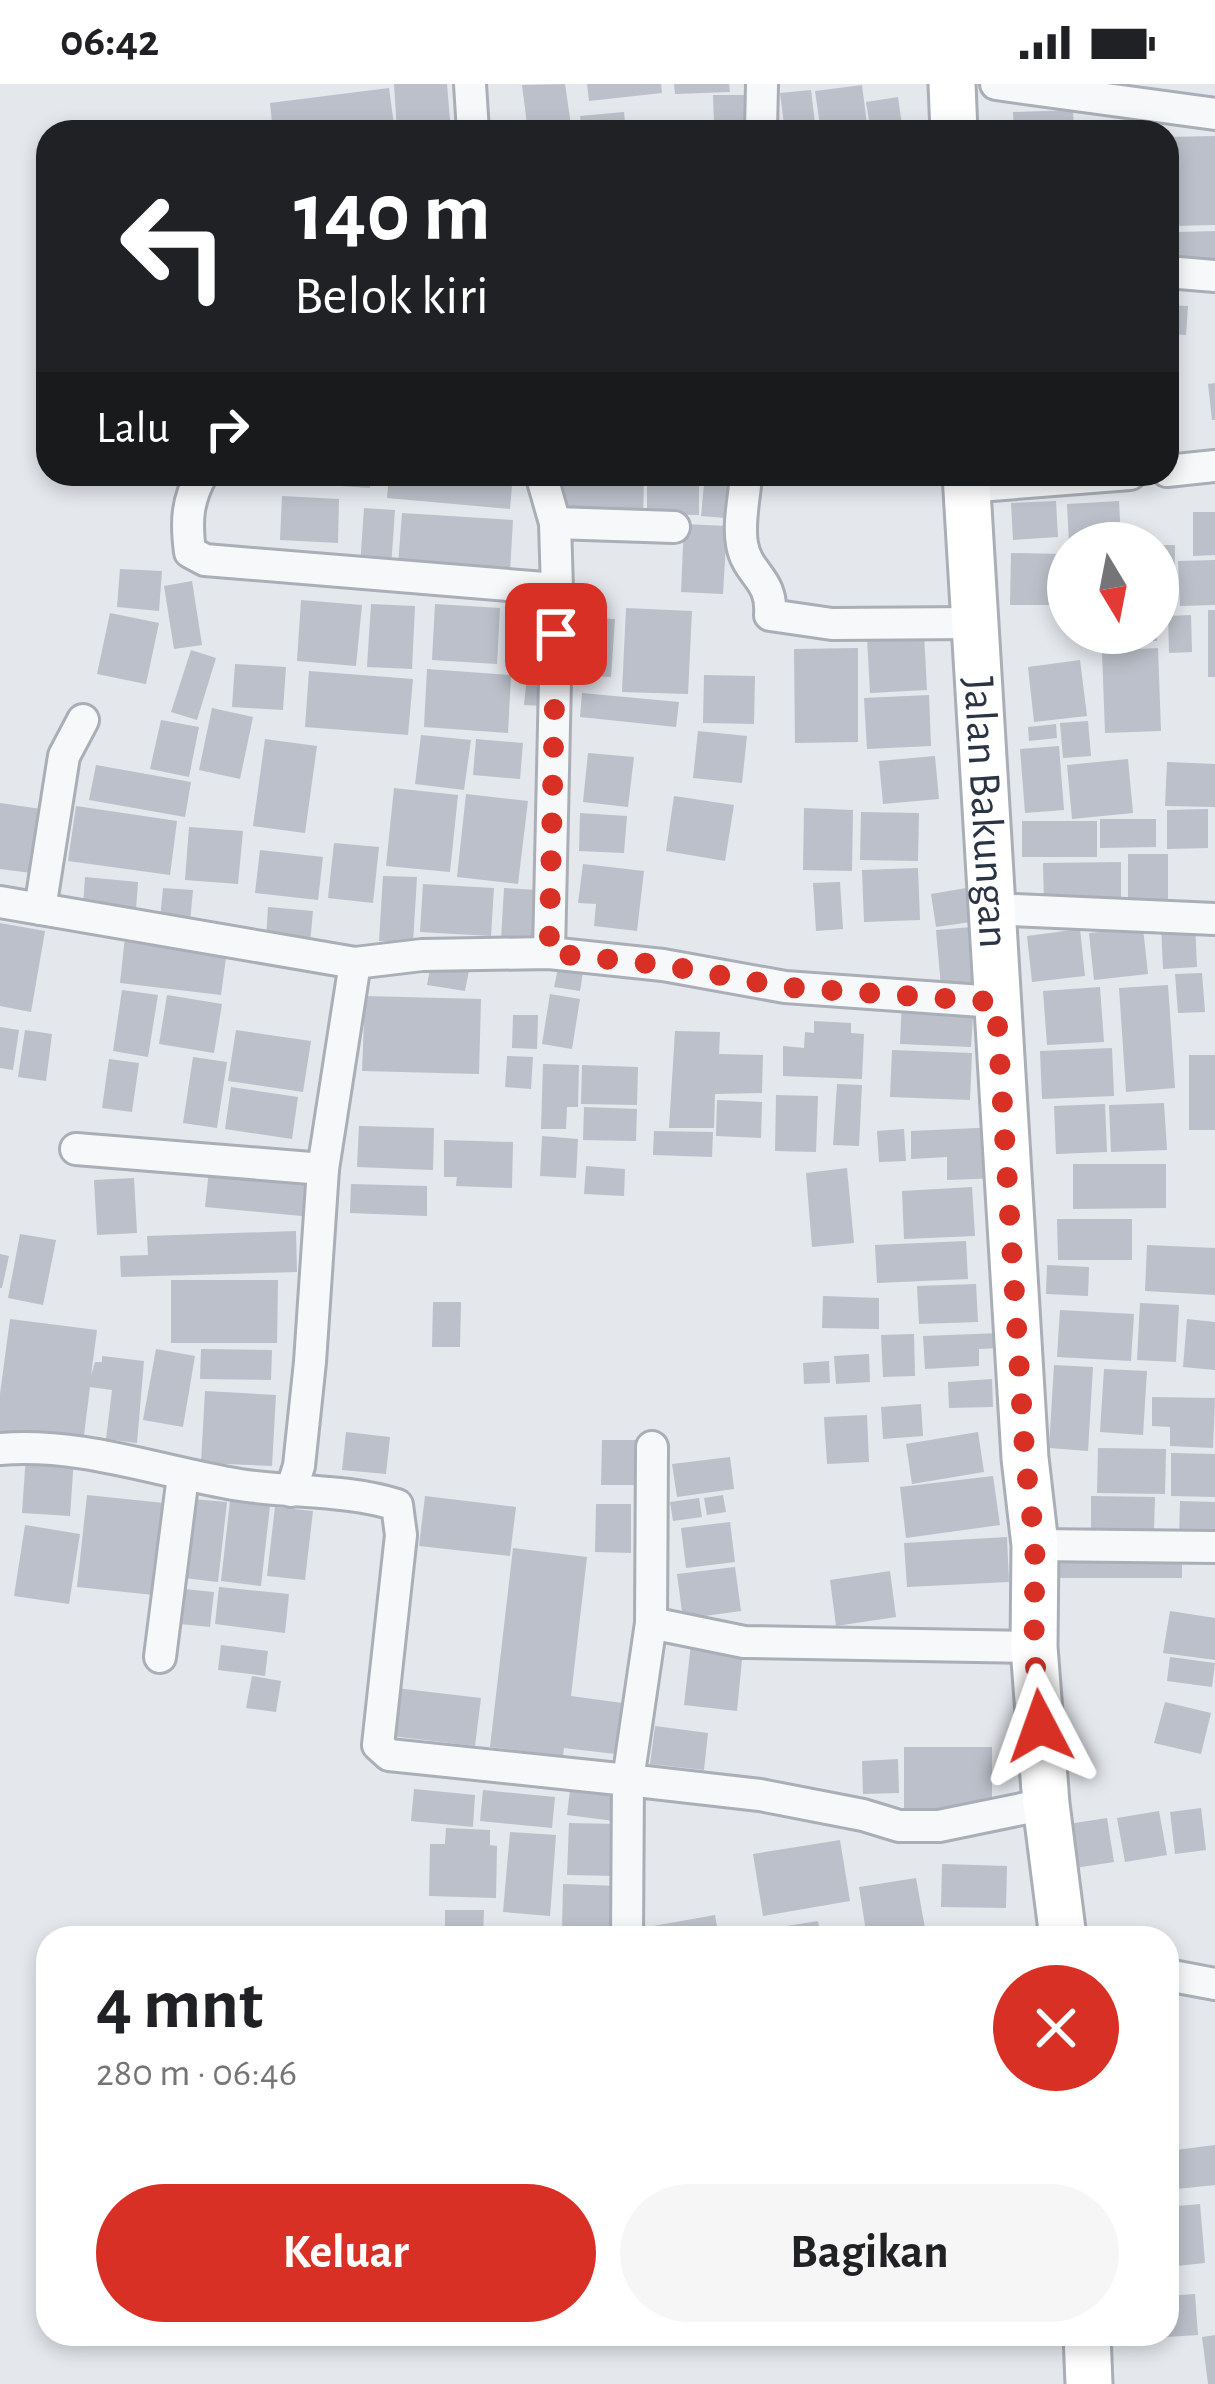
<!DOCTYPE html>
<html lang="id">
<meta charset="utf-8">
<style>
:root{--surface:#fff;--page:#f6f6f6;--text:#202124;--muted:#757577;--accent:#d93025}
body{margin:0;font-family:"Alegreya Sans",sans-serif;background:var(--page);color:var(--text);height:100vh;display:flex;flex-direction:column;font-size:45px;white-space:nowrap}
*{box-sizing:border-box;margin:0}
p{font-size:39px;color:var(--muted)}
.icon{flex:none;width:66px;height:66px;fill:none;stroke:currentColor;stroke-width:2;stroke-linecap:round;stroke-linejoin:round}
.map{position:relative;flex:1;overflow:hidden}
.panel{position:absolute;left:36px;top:1842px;width:1143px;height:420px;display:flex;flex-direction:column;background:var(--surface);border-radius:36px;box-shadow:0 6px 18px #0003}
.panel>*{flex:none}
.guide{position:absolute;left:36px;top:36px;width:1143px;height:366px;border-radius:36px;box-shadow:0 6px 18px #0003;background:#202124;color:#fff;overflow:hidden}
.needle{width:78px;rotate:170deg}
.tools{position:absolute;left:1047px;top:438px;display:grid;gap:24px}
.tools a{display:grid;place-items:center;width:132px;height:132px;border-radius:50%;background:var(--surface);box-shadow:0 6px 18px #0003;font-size:60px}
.pin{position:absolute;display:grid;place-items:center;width:102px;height:102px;color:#fff;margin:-51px;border-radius:24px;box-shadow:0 6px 18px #0006}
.me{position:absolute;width:132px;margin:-66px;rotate:356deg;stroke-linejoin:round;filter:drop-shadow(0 0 9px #0008)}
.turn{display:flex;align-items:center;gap:42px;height:252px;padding:0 60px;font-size:54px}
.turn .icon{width:156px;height:156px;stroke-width:2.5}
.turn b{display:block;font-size:84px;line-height:102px}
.then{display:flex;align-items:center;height:114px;padding:0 60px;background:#0003;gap:24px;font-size:45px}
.round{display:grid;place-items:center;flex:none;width:126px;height:126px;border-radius:63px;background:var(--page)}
.overview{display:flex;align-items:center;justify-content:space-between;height:204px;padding:0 60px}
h1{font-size:72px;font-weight:700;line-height:90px}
.action{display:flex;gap:24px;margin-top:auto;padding:24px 60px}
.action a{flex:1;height:138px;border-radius:72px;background:var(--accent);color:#fff;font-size:48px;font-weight:700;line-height:138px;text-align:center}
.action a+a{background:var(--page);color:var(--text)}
.status{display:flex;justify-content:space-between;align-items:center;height:84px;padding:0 60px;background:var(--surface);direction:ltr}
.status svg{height:33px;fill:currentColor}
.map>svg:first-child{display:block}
.building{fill:#bbc0ca}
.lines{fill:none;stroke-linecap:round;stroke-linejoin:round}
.street-casing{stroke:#a9aeb7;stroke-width:36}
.secondary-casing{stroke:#a9aeb7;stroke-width:51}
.street{stroke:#f7f8fa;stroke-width:30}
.secondary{stroke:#fff;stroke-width:45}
.route{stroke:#d93025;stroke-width:21;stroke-dasharray:0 37.8}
.labels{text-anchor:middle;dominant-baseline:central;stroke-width:9;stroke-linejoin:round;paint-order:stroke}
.street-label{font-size:45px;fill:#2b3445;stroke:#f4f6f9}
</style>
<div class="status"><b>06:42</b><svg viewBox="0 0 49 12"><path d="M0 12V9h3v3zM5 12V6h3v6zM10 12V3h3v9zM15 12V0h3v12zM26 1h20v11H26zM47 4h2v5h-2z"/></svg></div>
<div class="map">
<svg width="1215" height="2300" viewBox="0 0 1215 2300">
<rect width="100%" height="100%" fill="#e4e7ec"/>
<g class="building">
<polygon points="394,0 447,0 451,48 397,48"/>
<polygon points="565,0 572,48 528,48 522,1"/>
<polygon points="587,0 661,0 662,9 589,17"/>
<polygon points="674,0 729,0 730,8 675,10"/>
<polygon points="862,1 868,48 821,48 815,7"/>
<polygon points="389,4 395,48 273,48 270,19"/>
<polygon points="811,6 816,48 785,48 780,9"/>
<polygon points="713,11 755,11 756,40 714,41"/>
<polygon points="898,13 903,48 871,48 866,18"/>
<polygon points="1073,26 1074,48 1014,48 1013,28"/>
<polygon points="624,28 626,48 582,48 580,32"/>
<polygon points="1215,52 1215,141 1171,142 1168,53"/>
<polygon points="1215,147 1215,182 1180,183 1178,148"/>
<polygon points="1167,221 1188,222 1186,251 1167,250"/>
<polygon points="1215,299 1215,336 1212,336 1208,300"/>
<polygon points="284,390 371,390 370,404 283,398"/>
<polygon points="389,390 513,390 510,425 387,414"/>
<polygon points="562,390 644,390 643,436 561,435"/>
<polygon points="647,390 699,390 699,431 647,430"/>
<polygon points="705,390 741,390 738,435 701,432"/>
<polygon points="282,412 339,415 338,459 280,456"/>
<polygon points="1056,417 1058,453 1013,456 1011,419"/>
<polygon points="1119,417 1121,456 1069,459 1067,420"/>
<polygon points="364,424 395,426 391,484 360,482"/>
<polygon points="1193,428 1215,428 1215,471 1193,472"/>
<polygon points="402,429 513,436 510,488 398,481"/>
<polygon points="684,440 727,442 723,510 681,508"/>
<polygon points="1158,461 1175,461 1174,527 1158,527"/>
<polygon points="1011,469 1062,470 1060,521 1010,521"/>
<polygon points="1215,476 1215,521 1180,522 1178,477"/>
<polygon points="120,485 162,487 159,527 117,523"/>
<polygon points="192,497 202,561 174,565 164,502"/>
<polygon points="301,516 362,521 356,582 297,577"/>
<polygon points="371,520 415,522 412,585 367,583"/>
<polygon points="435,520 500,524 497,580 432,576"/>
<polygon points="626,524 692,527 688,610 622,608"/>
<rect x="1208" y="526" width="7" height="67"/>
<polygon points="110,529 159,539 146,600 97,590"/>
<polygon points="1191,531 1192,568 1169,569 1168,532"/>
<polygon points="578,533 615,535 611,593 574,591"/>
<polygon points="1083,549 1124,549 1124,563 1082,562"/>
<rect x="1136" y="549" width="21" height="8"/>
<polygon points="924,550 927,606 870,609 867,553"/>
<polygon points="858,564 858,658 795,659 794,565"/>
<polygon points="1158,564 1161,647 1105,649 1102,567"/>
<polygon points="191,566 216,574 197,636 171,628"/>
<polygon points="1080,576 1087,632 1034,638 1028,583"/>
<polygon points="235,580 286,583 283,626 232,623"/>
<polygon points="528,582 548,584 545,622 524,621"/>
<polygon points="427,585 511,591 508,649 424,643"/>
<polygon points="309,587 413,595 408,651 305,643"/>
<polygon points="704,591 755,592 754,640 703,639"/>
<polygon points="582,609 679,618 676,643 580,633"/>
<polygon points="929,611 931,662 867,665 864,614"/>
<polygon points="212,624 253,633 240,695 199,686"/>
<polygon points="161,636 199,643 189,693 150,685"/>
<polygon points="1088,637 1091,672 1063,674 1060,639"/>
<polygon points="1056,640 1057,654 1029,657 1028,643"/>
<polygon points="698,647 747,652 742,699 693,694"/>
<polygon points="421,651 471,656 464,706 415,700"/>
<polygon points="265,655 317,662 305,749 253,742"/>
<polygon points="476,655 523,659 520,695 473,691"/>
<polygon points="1059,662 1064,726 1025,729 1020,665"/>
<polygon points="588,669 634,673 628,723 583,718"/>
<polygon points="935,672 939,715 883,720 879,677"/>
<polygon points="1128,675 1133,729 1072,735 1067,681"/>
<polygon points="1167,678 1215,680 1215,723 1165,722"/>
<polygon points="96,681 191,698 185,733 89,716"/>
<polygon points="394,704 458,711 450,788 386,782"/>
<polygon points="466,710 528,717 518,800 457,793"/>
<polygon points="674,712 734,721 725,777 666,767"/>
<polygon points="0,719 48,726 39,790 0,785"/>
<polygon points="76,722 177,737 170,791 68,777"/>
<polygon points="804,724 853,726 852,787 803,786"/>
<polygon points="1208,725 1208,764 1167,765 1167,726"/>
<polygon points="861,728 919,729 918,777 860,776"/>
<polygon points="580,729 627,732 624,769 579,767"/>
<polygon points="1100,735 1156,735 1156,763 1100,764"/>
<rect x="1022" y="737" width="75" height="36"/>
<polygon points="189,743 243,747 238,800 185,796"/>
<polygon points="334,759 379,763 373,819 328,814"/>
<polygon points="260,766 323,773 318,816 255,809"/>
<rect x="1128" y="770" width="40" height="51"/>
<polygon points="1121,778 1121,818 1044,819 1043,779"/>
<polygon points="583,780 644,787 637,847 594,842 596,820 578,819"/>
<polygon points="918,784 920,836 864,838 862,786"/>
<polygon points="383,792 417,793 413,859 379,857"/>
<polygon points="85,793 138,798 136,826 83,822"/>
<polygon points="840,798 843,845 816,847 813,799"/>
<polygon points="423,800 494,804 491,852 420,848"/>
<polygon points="163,804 193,806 190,838 160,836"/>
<polygon points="504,804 537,806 535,858 501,856"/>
<polygon points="966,804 971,838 936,843 931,810"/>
<polygon points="268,823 313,827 310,859 266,855"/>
<polygon points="1195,838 1197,883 1163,885 1161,840"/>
<polygon points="0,839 45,847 31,928 0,922"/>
<polygon points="972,843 976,901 941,903 936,846"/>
<polygon points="1143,844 1148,890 1094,896 1089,849"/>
<polygon points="1080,845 1085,892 1032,898 1027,852"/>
<polygon points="125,853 227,866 221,911 120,899"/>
<polygon points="431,879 469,886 465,907 427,901"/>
<polygon points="558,884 583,888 580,907 554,903"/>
<polygon points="1202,889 1205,928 1178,929 1175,890"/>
<polygon points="1168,901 1175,1004 1126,1008 1119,904"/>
<polygon points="1100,903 1104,958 1047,961 1043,907"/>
<polygon points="122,906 158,911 148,973 113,967"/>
<polygon points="550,910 580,915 572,965 542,960"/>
<polygon points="167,911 222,920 214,969 159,960"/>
<polygon points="365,912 481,915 479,990 362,987"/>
<polygon points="902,916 974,919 971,963 900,960"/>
<polygon points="513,931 538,931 537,965 512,964"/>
<polygon points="814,937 851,939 851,949 864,950 862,995 783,992 783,962 804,964 805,948 814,949"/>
<polygon points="0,943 19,946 13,986 0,984"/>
<polygon points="25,946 52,950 46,997 18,993"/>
<polygon points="236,946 311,957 303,1008 228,997"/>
<polygon points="675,947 720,948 719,970 763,971 762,1009 715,1010 714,1044 669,1044"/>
<polygon points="1112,964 1114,1012 1042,1015 1040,967"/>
<polygon points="892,966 972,969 970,1016 890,1013"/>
<rect x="1189" y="971" width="26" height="75"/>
<polygon points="507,972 533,973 531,1005 505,1003"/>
<polygon points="193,973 227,978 217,1044 183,1039"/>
<polygon points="109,975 139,979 132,1028 102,1024"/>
<polygon points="543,980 579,981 578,1023 567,1023 566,1045 541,1045"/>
<polygon points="582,981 638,983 637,1021 581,1020"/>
<polygon points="837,1000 862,1001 859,1062 833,1061"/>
<polygon points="231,1003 298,1013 292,1055 225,1045"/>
<polygon points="776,1011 818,1012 816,1068 775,1067"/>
<polygon points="717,1016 762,1018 761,1054 716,1052"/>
<polygon points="1164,1019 1167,1066 1111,1068 1109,1021"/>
<polygon points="1105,1020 1107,1068 1056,1070 1054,1022"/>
<polygon points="584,1023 637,1025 636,1057 583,1056"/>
<polygon points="359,1042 434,1044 433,1086 357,1083"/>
<polygon points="1000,1043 1002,1094 947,1096 947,1073 911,1075 911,1047"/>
<polygon points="904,1045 906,1077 879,1078 877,1047"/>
<polygon points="654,1047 713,1048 712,1073 653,1071"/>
<polygon points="542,1052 578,1055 576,1094 540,1092"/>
<polygon points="444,1056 513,1058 512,1104 456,1102 457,1093 444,1093"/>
<polygon points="1073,1080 1166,1080 1166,1124 1073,1125"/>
<polygon points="586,1082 625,1085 624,1112 584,1110"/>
<polygon points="847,1084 854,1159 812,1163 806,1089"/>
<polygon points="209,1086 306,1095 302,1132 205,1123"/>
<polygon points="134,1094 137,1149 97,1151 94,1096"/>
<polygon points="351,1100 427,1102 427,1132 350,1129"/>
<polygon points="972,1103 975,1152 904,1155 902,1107"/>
<polygon points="1057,1135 1132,1135 1132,1176 1058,1176"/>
<polygon points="296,1147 297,1188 121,1193 120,1172 148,1171 147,1152"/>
<polygon points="20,1150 56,1156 43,1221 8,1214"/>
<polygon points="966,1157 968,1195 877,1199 875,1161"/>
<polygon points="1147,1161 1215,1164 1215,1211 1145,1207"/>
<polygon points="0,1170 9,1172 2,1204 0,1204"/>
<polygon points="1047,1181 1089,1183 1088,1212 1046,1210"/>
<polygon points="171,1196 278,1196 277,1259 171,1259"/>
<polygon points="976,1200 978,1238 919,1240 917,1202"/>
<polygon points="823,1212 879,1214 879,1245 822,1244"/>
<polygon points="433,1218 461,1218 460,1263 432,1263"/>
<polygon points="1140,1219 1179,1221 1176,1278 1137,1276"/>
<polygon points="1060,1226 1134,1230 1131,1277 1057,1273"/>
<polygon points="10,1235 97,1246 91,1292 95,1278 102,1278 102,1272 144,1277 137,1359 106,1355 112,1306 90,1303 83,1359 0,1348 0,1310"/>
<polygon points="1187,1235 1215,1238 1215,1286 1183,1283"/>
<polygon points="1000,1249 1001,1264 979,1265 979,1282 925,1285 923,1252"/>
<polygon points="914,1250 915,1292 883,1293 881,1251"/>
<polygon points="156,1265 195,1272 183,1343 143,1336"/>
<polygon points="201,1265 272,1266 271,1296 200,1295"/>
<polygon points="869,1270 870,1298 836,1300 834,1272"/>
<polygon points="829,1277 830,1299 804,1300 803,1279"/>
<polygon points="1054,1281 1093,1283 1088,1367 1049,1364"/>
<polygon points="1104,1285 1147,1287 1143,1351 1100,1348"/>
<polygon points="992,1295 993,1323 949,1324 948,1298"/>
<polygon points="205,1307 276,1311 272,1382 201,1379"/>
<polygon points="1152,1313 1215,1314 1213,1364 1170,1362 1170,1343 1152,1342"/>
<polygon points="921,1320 923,1352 883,1355 881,1323"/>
<polygon points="867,1331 869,1378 827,1380 824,1333"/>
<polygon points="346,1348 390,1353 386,1390 342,1386"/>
<polygon points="978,1348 984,1388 912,1400 906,1360"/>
<polygon points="602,1356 636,1356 635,1401 601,1401"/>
<polygon points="1098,1364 1166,1365 1165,1410 1097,1409"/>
<polygon points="1171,1369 1215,1370 1215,1413 1171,1412"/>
<polygon points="26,1371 74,1374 70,1432 22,1429"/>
<polygon points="730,1373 734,1405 677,1413 672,1380"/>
<polygon points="993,1392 1000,1441 906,1454 900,1403"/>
<polygon points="87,1411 164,1419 154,1511 77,1503"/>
<polygon points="723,1411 726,1428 707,1431 704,1414"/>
<polygon points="425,1412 516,1423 510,1472 419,1462"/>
<polygon points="1091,1412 1155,1413 1154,1446 1091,1444"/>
<polygon points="699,1414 702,1433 673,1437 670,1418"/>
<polygon points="193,1415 227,1418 218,1498 184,1494"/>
<polygon points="230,1417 270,1422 261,1502 221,1497"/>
<polygon points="1180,1417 1215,1418 1215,1458 1179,1457"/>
<polygon points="596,1420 631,1420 631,1469 595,1468"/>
<polygon points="275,1423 313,1427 305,1496 267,1492"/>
<polygon points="730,1438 735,1478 686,1484 681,1444"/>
<polygon points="25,1441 80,1450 69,1520 14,1512"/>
<polygon points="1007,1453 1009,1498 907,1503 904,1459"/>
<polygon points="513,1464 587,1473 571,1612 630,1620 624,1671 564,1664 563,1672 490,1663"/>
<rect x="1060" y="1469" width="122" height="25"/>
<polygon points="735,1483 741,1527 683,1535 677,1490"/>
<polygon points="890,1487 896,1533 836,1542 830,1496"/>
<polygon points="219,1503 289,1510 285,1549 215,1540"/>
<polygon points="184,1505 214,1508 210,1543 180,1540"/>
<polygon points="1170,1527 1215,1534 1215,1576 1163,1569"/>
<polygon points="691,1560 743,1565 737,1627 684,1621"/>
<polygon points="221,1561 268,1567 265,1592 218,1586"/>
<polygon points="1170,1573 1215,1579 1212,1603 1167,1597"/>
<polygon points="252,1592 281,1597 276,1628 246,1624"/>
<polygon points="396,1604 481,1614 475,1662 391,1652"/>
<polygon points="1165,1618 1211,1629 1201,1670 1154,1659"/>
<polygon points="655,1642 708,1649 704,1686 650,1680"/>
<rect x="904" y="1663" width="88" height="63"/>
<polygon points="898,1675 899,1709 863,1710 862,1677"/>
<polygon points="571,1697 618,1702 614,1737 567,1731"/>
<polygon points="414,1705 475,1711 473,1743 411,1737"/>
<polygon points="483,1706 555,1713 552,1744 480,1737"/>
<polygon points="1201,1724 1206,1766 1175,1770 1170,1728"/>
<polygon points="1159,1727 1167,1771 1125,1778 1117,1734"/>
<polygon points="1107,1734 1114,1778 1075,1784 1068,1740"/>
<polygon points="569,1739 617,1740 616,1792 567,1791"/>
<polygon points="446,1744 490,1746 490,1761 497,1762 496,1814 429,1812 430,1760 445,1760"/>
<polygon points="510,1748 556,1751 550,1832 503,1828"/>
<polygon points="840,1756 850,1817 763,1832 753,1770"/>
<polygon points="942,1780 1007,1782 1006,1824 941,1823"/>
<polygon points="916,1794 926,1850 867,1854 859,1803"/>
<polygon points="563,1800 619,1802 618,1848 562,1847"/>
<polygon points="445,1826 484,1826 483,1854 445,1854"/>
<polygon points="715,1831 719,1854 638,1854 636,1845"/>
<polygon points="818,1837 821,1854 764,1854 762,1846"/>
<polygon points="1167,1945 1171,1945 1174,2016 1167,2016"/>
<polygon points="1215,2061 1215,2101 1177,2105 1176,2094 1167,2096 1167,2067"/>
<polygon points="1200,2120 1205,2179 1167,2183 1167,2123"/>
<polygon points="1195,2210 1198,2251 1167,2253 1167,2212"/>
<polygon points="1132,2250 1164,2250 1164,2253 1133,2256"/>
<polygon points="1215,2251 1215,2300 1208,2300 1202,2253"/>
</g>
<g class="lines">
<defs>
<g id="street">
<polyline points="470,0 473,48"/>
<polyline points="996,0 1215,30"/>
<polyline points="761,48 762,0"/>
<polyline points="1167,188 1215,192"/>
<polyline points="1167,387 1215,382"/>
<path d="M202,390C187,417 186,437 190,468L205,476L557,505"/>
<polyline points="541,390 555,439 557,505 549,869"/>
<path d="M746,390C745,412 738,438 742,460C747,491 773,494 770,531L832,540L973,539"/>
<polyline points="966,403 1130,390"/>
<polyline points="555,439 674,443"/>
<polyline points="0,818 355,879"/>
<polyline points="40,825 64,672 83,636"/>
<polyline points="991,825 1215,835"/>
<polyline points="76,1065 323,1085"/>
<polyline points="652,1363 651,1539 628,1696 760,1711 863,1731 899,1742 939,1742 1046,1720"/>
<path d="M0,1365C82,1358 159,1388 240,1401C292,1409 346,1405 397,1421L401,1451L378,1661L389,1671L628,1696L627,1854"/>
<polyline points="291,1407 299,1382 310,1278 323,1085 355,879 422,871 549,869 663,881 785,903 996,918"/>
<polyline points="1035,1461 1215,1463"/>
<polyline points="651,1539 744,1558 1034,1563"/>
<polyline points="160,1573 183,1392"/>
<polyline points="1167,1891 1215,1900"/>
</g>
<g id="secondary">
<polyline points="952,0 954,48"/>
<path id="s1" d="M966,390L1025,1374L1035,1461L1034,1563L1046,1720L1063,1854"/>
<polyline points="1087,2250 1089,2300"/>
</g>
</defs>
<use href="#street" class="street-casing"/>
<use href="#secondary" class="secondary-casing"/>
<use href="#street" class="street"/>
<use href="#secondary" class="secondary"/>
</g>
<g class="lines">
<polyline class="route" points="556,550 549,869 663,881 784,903 996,918 1025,1374 1035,1461 1034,1563 1040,1642"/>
</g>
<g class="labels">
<g class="street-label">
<text stroke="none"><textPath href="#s1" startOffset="339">Jalan Bakungan</textPath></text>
</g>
</g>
</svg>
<div class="tools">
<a><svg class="needle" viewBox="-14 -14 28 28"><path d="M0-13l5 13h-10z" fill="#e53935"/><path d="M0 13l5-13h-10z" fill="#757577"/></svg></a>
</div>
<div class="pin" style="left:556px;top:550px;background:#d93025"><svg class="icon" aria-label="arrive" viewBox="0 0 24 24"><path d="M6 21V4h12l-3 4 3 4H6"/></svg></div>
<svg class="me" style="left:1040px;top:1642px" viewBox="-20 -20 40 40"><path d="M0-17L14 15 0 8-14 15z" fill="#d93025" stroke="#fff" stroke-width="4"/></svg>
<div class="guide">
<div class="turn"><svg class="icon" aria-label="left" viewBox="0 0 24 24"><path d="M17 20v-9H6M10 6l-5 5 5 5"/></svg><div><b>140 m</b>Belok kiri</div></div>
<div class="then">Lalu<svg class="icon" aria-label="right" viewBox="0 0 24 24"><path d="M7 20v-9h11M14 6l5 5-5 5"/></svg></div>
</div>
<section class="panel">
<div class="overview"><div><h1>4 mnt</h1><p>280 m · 06:46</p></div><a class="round" style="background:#d93025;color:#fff"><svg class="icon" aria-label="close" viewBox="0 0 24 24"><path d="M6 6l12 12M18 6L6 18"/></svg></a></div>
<div class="action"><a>Keluar</a><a>Bagikan</a></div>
</section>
</div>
